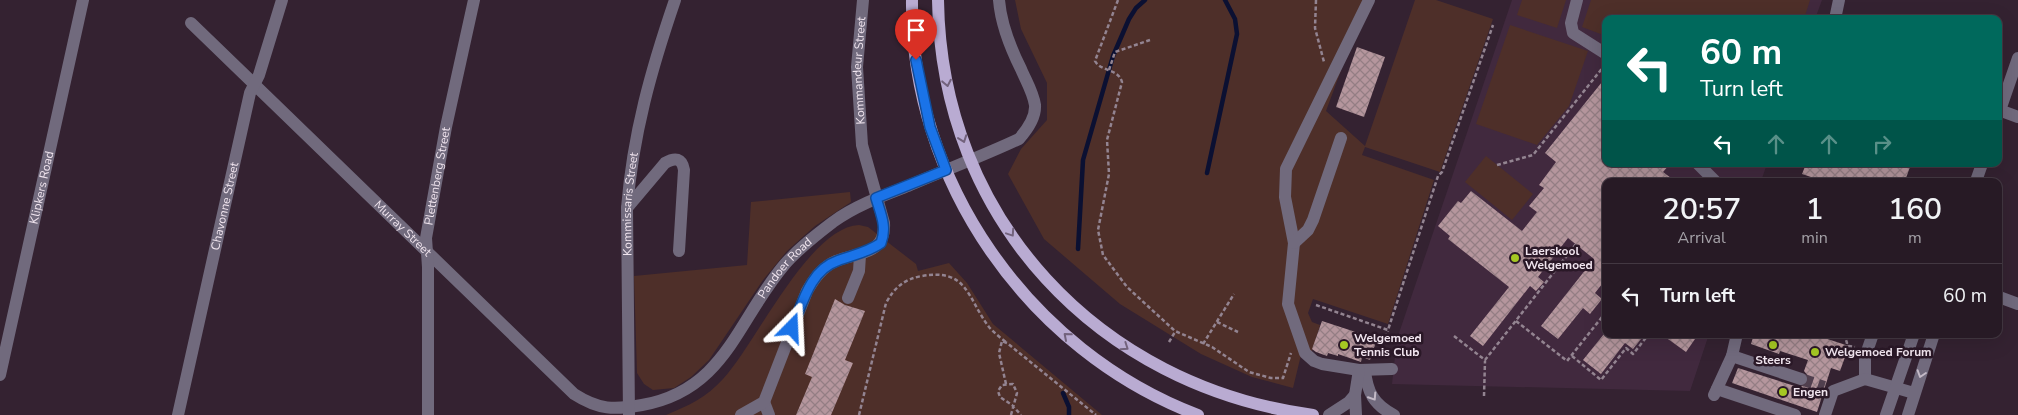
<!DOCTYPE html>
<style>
:root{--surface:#271a25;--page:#2f232d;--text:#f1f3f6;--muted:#a4a1a7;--line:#433842}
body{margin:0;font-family:"Nunito Sans",sans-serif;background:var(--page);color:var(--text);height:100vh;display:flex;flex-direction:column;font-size:19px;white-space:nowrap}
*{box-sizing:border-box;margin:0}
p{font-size:16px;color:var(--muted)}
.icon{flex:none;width:28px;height:28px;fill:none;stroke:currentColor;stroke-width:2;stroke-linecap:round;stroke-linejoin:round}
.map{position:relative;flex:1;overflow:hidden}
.details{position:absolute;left:1602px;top:178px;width:400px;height:160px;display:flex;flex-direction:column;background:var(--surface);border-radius:10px;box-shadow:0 5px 20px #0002,0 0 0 1px var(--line)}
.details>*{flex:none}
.hud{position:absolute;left:1602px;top:15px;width:400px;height:152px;border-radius:10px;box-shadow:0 5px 20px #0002,0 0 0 1px var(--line);background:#00695c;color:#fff;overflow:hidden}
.pin{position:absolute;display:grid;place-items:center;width:42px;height:42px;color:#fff;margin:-51px -21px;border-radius:50% 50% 50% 0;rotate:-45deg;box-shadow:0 0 5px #0007}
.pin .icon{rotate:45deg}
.me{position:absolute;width:55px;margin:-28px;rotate:21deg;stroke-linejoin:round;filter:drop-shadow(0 0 4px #0008)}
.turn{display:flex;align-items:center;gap:18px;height:105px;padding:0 15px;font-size:22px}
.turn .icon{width:65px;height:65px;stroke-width:2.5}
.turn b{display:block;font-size:35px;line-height:42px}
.lanes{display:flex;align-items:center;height:48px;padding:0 15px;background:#0003;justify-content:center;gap:25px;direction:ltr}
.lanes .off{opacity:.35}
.eta{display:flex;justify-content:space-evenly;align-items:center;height:85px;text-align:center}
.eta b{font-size:30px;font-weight:600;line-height:35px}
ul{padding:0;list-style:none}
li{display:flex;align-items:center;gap:15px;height:65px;padding:0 15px;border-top:1px solid var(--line)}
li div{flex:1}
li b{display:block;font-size:19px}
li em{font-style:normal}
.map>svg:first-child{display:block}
.built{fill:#41293e}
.grass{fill:#4e2f29}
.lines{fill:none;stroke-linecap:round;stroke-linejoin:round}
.stream{stroke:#0b1032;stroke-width:4.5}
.building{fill:url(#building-cross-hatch)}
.minor-tunnel{stroke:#503f4e;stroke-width:12;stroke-dasharray:12 6;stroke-linecap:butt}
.path{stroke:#938491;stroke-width:2.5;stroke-dasharray:4 2.5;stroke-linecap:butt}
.minor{stroke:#716a7d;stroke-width:12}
.major{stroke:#b9abd2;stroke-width:12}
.oneway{stroke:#72627c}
.oneway2{stroke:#c4bac7}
.route-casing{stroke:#114b97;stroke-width:12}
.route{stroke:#1a73e8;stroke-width:9}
.poi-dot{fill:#a5c823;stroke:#2a1827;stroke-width:2}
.labels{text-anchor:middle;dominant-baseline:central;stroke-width:5;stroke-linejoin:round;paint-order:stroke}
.street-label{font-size:12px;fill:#f1e5ef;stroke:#2a1827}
.poi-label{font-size:12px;font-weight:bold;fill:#f1e5ef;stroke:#2a1827;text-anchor:start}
</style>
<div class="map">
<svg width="2018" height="415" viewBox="0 0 2018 415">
<defs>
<pattern id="building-cross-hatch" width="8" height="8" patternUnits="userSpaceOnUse" patternTransform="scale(1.25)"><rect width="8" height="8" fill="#b5969d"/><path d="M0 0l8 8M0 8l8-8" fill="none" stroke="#947e84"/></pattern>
</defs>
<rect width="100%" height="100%" fill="#342231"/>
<polygon class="built" points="1512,0 1822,0 1815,19 1606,19 1606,164 1767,164 1761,181 1606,181 1606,334 1709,334 1690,391 1392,384 1397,339"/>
<g class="grass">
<polygon points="1015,0 1367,0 1326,111 1365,146 1415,0 1436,0 1493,19 1440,172 1365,147 1362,155 1434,180 1388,324 1313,299 1308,313 1312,322 1320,325 1312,351 1301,355 1293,388 1252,377 1201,354 1120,304 1044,239 1008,174 1021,149 1047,120 1047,83 1021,29"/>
<polygon points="1522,0 1566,0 1557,28 1517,15"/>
<polygon points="1591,0 1810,0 1804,19 1606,19 1606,36 1582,27"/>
<polygon points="1510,25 1588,51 1569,106 1537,145 1476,124"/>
<polygon points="1486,156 1533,194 1512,220 1465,182"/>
<polygon points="850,192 851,202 815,226 787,251 763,280 709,360 691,377 674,388 653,390 644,384 637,373 634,276 747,265 751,202"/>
<path d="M859,225L868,227L916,264L918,271L949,263L967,283L993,324L1102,415H666C688,406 707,397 723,379C755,345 809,227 859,225Z"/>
</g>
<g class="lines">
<g class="stream">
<polyline points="1207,173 1237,34 1235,19 1225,0"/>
<polyline points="1078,249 1083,160 1113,56 1129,19 1136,8 1145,0"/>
<polyline points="1063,393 1069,407 1069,415"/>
</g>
</g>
<g class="building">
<polygon points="1357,47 1385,57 1364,117 1336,107"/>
<polygon points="1606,77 1606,164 1670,164 1663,172 1675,181 1606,181 1606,279 1595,293 1602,299 1590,314 1583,308 1558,339 1541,326 1594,259 1568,238 1538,277 1544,282 1536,291 1530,286 1483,346 1470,336 1509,287 1448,239 1450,236 1438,226 1458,201 1461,203 1471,191 1522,231 1537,212 1529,206 1544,188 1539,185 1556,162 1545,153"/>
<polygon points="1806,164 1911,164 1905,181 1845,181 1832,178 1831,181 1809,181 1811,177 1802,174"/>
<polygon points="835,299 845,305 865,311 845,360 853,363 831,415 796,415 812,377 805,374"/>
<polygon points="1322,321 1377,339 1370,360 1362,357 1361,362 1338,354 1338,356 1328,353 1327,356 1316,352 1312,349"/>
<polygon points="1604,334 1645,334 1633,349 1625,343 1601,374 1583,360"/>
<polygon points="1661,334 1688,334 1695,339 1686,352"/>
<polygon points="1754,334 1812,334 1849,346 1840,371 1831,368 1817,412 1732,383 1738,368 1798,387 1806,385 1808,382 1809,377 1804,371 1808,360 1780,351 1779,354 1751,344"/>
</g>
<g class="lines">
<polyline class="minor-tunnel" points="1801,379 1824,387"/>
<g class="path">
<path d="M1118,0L1095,61C1101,72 1118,68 1122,82L1107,140L1109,174L1098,230L1103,255L1127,287L1175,331L1212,347L1249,372L1271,378H1283L1291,353"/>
<polyline points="1316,0 1315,28 1324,62"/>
<polyline points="1109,70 1115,52 1150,40"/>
<polyline points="1497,165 1533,155 1604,66"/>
<polyline points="1316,305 1388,330 1438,176 1442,172 1493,25"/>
<polyline points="1516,321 1567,361 1606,312"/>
<polyline points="1217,322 1238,332"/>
<polyline points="1844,334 1847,343 1845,351"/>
<polyline points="1454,336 1485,360 1576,244"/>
<polyline points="1169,342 1175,332"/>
<polyline points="1203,344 1234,294"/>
<polyline points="1845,351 1847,351 1849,346 1855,347"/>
<polyline points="1379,356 1388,331"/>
<polyline points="1572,356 1601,380 1626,348 1633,354 1649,334"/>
<polyline points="1006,384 999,353 1002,341 1007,343 1096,415"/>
<polyline points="1484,396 1485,361"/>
<path d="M859,415L886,303C894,288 904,279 922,276C968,268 967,298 989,327C994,333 1001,338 1007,343"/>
<polyline points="1011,415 1017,393 1013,384 1002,385 998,391 1000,397 1012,405 1021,415"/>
</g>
<g class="minor">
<polyline points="1369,0 1286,169 1285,197 1294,243 1288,304 1305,353 1314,361 1322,364 1359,370 1392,369"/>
<polyline points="1577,0 1571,23 1573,33 1606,54"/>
<polyline points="1835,19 1839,0"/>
<path id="s1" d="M191,23L574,394C599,410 614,410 642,405C726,390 737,320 785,264C799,248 816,235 833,222C855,206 882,196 908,186C945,170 983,156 1019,139C1027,130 1036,118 1035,105C1033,92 1026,81 1021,69C1010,47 1001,25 999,0"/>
<polyline points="1999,110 2018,117"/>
<polyline points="1999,113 2018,58"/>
<polyline points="1698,164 1715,181"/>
<polyline points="1976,181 1982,164"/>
<path d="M627,208L665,163C675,157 682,158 684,170L679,251"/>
<polyline points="1294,243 1308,230 1313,220 1341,138"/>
<polyline points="1999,297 2018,304"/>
<polyline points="848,298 859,271 860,255"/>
<polyline points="1732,356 1737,334"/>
<path d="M1365,370C1367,392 1374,405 1394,415"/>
<path id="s2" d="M0,375L83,0"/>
<polyline points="1865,379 1865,357 1873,334"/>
<polyline points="1717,389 1795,415"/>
<polyline points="1714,395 1732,356 1801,379"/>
<polyline points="764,402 769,415"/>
<path id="s3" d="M178,415L250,93L259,75L282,0"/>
<path id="s4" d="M428,415V267L426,238L446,127L474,0"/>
<path id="s5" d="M629,415L627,208C633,134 651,70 675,0"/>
<path id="s6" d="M741,415L764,402L807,291C814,279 822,267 836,261C858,252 886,255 884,223L862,145L857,67L863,0"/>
<polyline points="1329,415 1349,402 1355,395"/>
<polyline points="1356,415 1355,395 1359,370"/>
<polyline points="1825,415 1833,391 1865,379 1914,393"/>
<polyline points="1886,415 1914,334"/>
<polyline points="1908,415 1934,334"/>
</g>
<g class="major">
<path d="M912,0C910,181 1029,351 1198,415"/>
<path d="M938,0C941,219 1098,386 1313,415"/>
</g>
</g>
<defs><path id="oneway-chevron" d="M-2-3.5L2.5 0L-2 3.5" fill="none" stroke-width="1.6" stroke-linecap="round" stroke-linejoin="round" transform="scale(1.25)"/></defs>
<g class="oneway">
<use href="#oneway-chevron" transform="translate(947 83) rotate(79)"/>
<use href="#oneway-chevron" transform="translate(963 139) rotate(70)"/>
<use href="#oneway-chevron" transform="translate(1011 233) rotate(56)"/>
<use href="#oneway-chevron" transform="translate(1067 336) rotate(-139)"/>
<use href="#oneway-chevron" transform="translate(1125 347) rotate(34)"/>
</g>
<g class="oneway2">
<use href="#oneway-chevron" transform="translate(1921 374) rotate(108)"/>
<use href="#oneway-chevron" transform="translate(1373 397) rotate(57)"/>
</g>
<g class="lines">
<defs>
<path id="route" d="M792,328C802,305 810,270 837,261C852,255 867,253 881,243C887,227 881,215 876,198L946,170L930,127L916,60"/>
</defs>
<use href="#route" class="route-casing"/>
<use href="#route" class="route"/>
</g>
<g class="poi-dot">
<circle cx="1515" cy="258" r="5"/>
<circle cx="1344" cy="345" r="5"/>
<circle cx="1773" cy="345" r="5"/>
<circle cx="1815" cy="352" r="5"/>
<circle cx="1783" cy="392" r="5"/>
</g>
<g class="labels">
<g class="street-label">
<text stroke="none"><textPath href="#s6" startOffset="412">Kommandeur Street</textPath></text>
<text stroke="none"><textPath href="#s4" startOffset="240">Plettenberg Street</textPath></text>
<text stroke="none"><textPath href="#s2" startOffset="192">Klipkers Road</textPath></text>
<text stroke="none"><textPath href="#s5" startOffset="211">Kommissaris Street</textPath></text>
<text stroke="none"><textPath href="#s3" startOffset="214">Chavonne Street</textPath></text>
<text stroke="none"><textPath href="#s1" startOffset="295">Murray Street</textPath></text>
<text stroke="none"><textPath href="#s1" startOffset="809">Pandoer Road</textPath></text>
</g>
<g class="poi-label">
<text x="1525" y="251">Laerskool<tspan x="1525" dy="14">Welgemoed</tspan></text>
<text x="1354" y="338">Welgemoed<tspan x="1354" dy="14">Tennis Club</tspan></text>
<text x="1825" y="352">Welgemoed Forum</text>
<text x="1773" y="360" text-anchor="middle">Steers</text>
<text x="1793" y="392">Engen</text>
</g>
</g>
</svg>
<div class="pin" style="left:916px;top:60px;background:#d93025"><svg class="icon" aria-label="arrive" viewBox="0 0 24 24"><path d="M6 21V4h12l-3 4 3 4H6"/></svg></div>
<svg class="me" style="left:792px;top:328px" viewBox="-20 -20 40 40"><path d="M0-17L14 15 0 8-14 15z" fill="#1a73e8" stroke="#fff" stroke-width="4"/></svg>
<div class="hud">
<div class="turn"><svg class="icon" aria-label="left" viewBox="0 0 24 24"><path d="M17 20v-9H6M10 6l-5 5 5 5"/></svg><div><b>60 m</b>Turn left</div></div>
<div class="lanes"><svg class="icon" aria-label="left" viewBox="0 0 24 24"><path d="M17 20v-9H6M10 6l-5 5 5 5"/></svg><svg class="icon off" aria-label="ahead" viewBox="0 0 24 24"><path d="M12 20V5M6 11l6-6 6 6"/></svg><svg class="icon off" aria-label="ahead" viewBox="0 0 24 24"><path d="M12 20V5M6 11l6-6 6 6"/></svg><svg class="icon off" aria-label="right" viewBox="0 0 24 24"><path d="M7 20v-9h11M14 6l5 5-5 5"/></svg></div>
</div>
<section class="details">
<div class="eta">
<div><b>20:57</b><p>Arrival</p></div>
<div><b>1</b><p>min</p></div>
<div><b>160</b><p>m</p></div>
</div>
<ul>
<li><svg class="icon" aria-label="left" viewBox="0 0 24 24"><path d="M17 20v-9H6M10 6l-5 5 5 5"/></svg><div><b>Turn left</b></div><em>60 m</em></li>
</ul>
</section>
</div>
